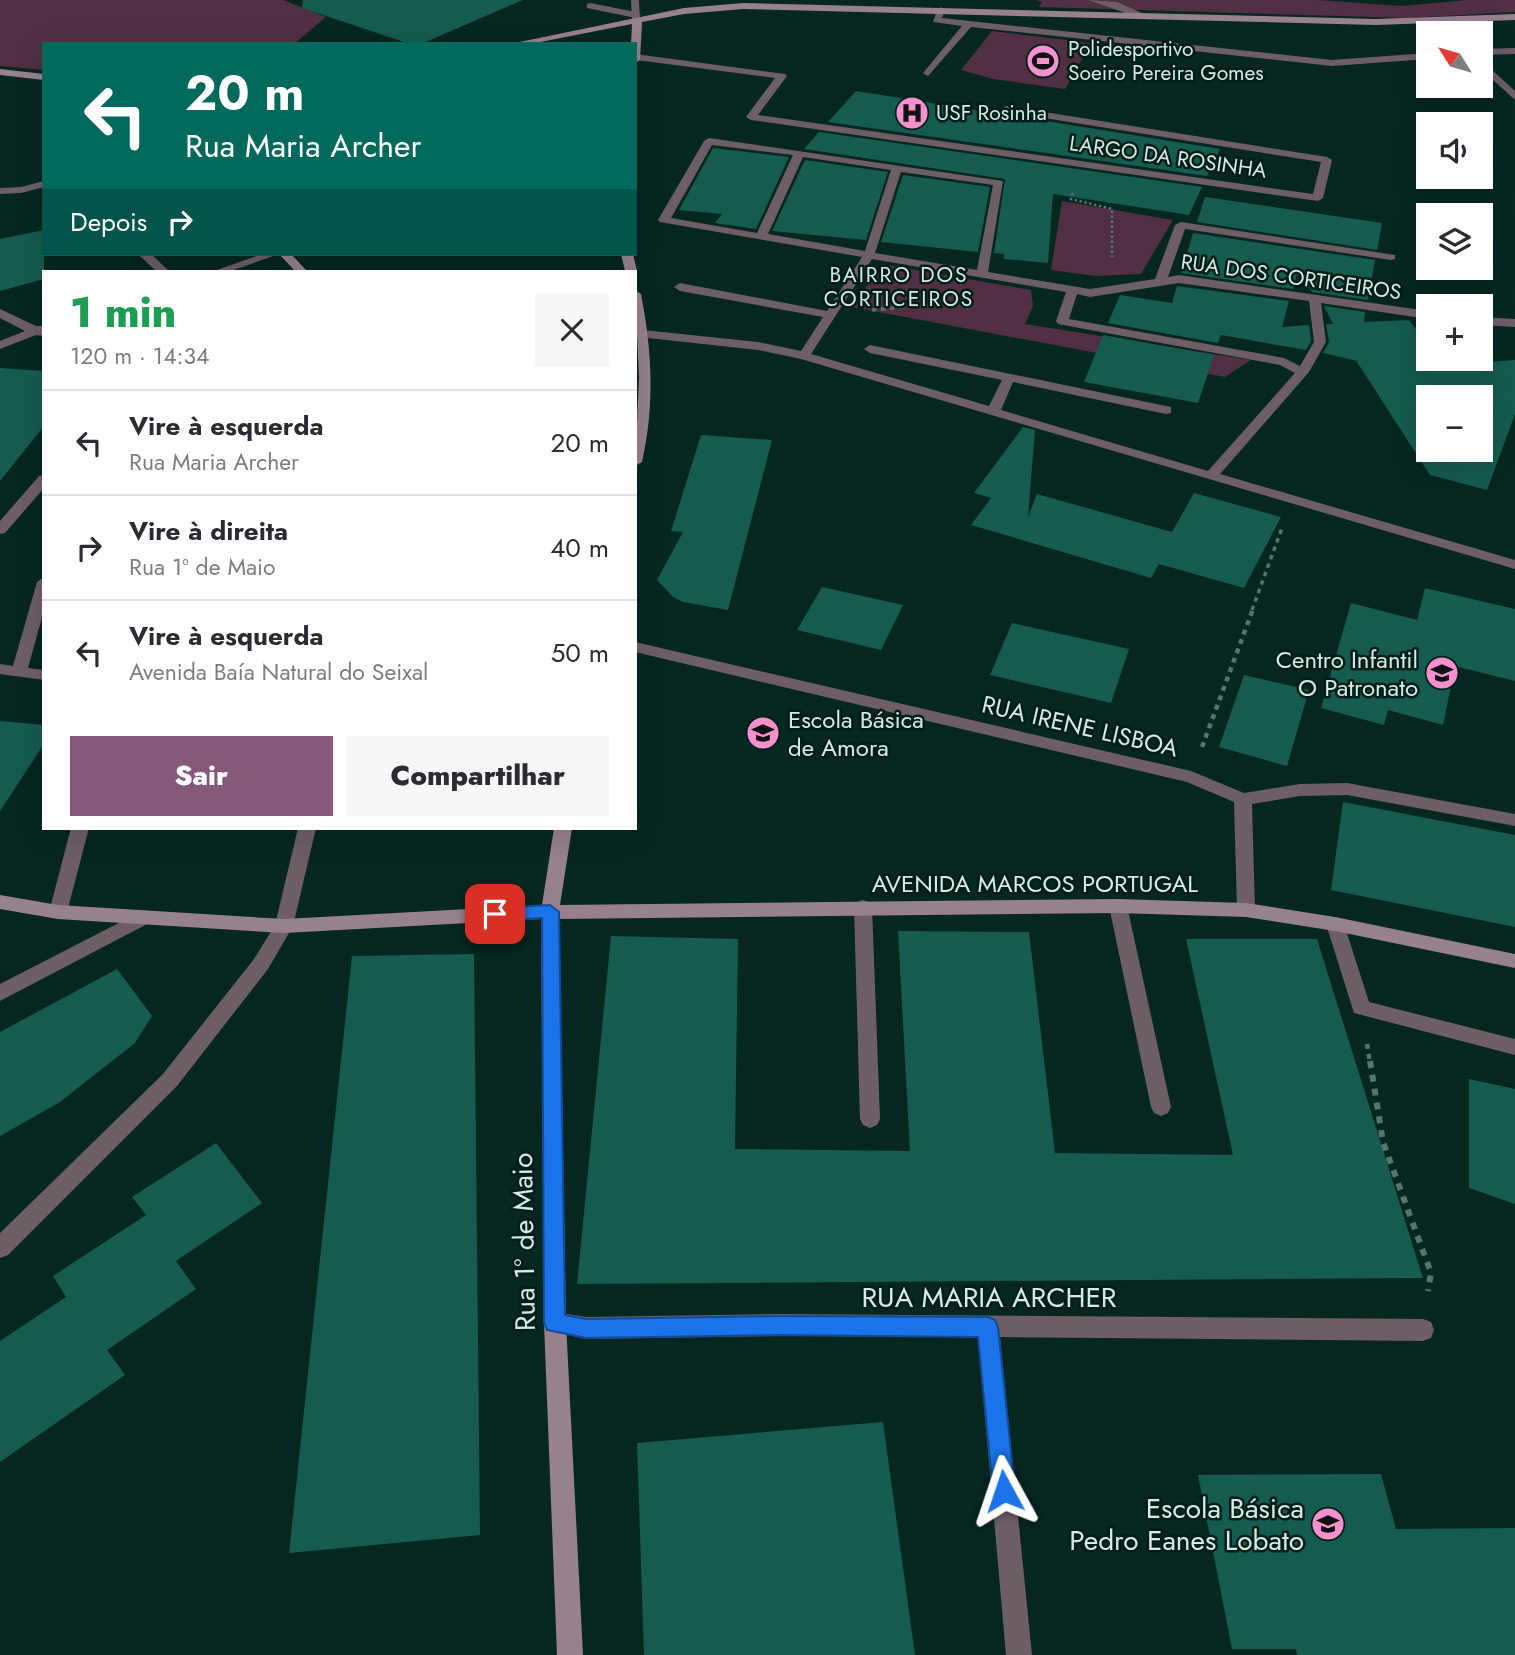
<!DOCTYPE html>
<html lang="pt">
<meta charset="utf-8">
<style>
:root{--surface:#fff;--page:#f7f7f7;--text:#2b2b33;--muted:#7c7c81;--line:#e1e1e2;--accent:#865879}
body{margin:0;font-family:Jost,sans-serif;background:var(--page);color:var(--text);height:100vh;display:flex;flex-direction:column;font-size:26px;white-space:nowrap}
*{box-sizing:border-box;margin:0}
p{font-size:23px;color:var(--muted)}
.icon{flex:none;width:38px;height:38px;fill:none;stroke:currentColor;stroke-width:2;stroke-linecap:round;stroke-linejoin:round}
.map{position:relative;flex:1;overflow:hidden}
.panel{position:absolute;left:42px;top:270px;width:595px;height:560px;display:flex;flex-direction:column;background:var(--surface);border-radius:0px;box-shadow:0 7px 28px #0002}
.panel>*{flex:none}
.top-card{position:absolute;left:42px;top:42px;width:595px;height:214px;border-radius:0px;box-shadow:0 7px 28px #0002;background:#00695c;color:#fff;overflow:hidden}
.needle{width:46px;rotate:307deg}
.tools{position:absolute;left:1416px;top:21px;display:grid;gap:14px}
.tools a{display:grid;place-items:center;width:77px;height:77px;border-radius:0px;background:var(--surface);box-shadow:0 7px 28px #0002;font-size:35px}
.pin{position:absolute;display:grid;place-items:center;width:60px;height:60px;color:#fff;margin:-30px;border-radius:14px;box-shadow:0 4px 10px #0006}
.me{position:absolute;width:77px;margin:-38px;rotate:355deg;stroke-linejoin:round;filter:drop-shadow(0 0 5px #0008)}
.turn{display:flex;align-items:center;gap:24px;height:147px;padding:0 28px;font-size:32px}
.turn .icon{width:91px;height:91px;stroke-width:2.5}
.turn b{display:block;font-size:49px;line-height:60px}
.then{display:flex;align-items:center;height:66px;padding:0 28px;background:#0003;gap:14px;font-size:26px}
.round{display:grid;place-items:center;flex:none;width:74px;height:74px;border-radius:0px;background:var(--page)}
.head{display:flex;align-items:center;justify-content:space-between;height:119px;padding:0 28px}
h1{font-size:42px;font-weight:800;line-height:52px;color:#1e9e55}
.primary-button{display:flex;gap:14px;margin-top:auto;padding:14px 28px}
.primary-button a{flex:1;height:80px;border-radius:0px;background:var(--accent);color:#fff;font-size:28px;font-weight:800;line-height:80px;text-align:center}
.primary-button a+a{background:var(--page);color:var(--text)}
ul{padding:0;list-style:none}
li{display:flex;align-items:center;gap:21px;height:105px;padding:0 28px;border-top:2px solid var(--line)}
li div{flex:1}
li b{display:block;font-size:26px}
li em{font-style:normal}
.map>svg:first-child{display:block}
.green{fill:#502f43}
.building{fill:#155b4e;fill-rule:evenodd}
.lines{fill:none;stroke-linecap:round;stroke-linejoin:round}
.path-far3{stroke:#56736d;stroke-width:2.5;stroke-dasharray:2.5 2.5;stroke-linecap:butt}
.path-far2{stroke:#56736d;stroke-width:3.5;stroke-dasharray:4.5 4.5;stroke-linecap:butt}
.path-far1{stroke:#56736d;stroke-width:4.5;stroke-dasharray:5 5;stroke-linecap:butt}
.path{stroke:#56736d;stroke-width:6;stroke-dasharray:7 7;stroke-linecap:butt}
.lane{fill:#6d5e66;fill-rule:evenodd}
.street{fill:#6d5e66;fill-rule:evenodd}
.secondary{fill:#98818e;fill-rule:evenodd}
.route{fill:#1a73e8;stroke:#114b97;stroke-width:2}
.labels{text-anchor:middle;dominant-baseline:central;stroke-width:5;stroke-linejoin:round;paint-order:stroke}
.far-poi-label{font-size:21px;fill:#d5ebe5;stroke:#001d17;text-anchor:start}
.far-street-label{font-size:21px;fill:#d5ebe5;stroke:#001d17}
.far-neighbourhood-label{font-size:21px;letter-spacing:2px;fill:#d5ebe5;stroke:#001d17}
.poi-label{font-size:24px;fill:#d5ebe5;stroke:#001d17;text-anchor:end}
.street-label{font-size:24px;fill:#d5ebe5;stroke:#001d17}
.near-street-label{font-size:28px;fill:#d5ebe5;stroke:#001d17}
.near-poi-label{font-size:28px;fill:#d5ebe5;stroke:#001d17;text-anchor:end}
</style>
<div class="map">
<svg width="1515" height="1655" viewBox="0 0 1515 1655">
<rect width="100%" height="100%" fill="#062620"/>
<g class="green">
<polygon points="0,0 283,0 326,17 294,44 44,44 44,70 0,66"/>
<polygon points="1036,0 1318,0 1402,6 1467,0 1515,0 1515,12 1407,18 1039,7 1042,2"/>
<polygon points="992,31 1091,43 1065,89 993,79 961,70"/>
<polygon points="1062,201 1173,220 1141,274 1095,276 1051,270"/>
<polygon points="882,264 1031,290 1033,306 1025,324 1251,360 1225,377 852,307"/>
</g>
<g class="building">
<polygon points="303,0 523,0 421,44 410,44 302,8"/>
<polygon points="856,91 989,112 1220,149 1207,176 828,122"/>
<polygon points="819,132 1202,187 1189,215 1053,194 1048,263 1004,259 1004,254 994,253 1005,179 804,149"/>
<polygon points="713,148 789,157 756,229 715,223 722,214 679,210"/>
<polygon points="805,160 888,172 866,240 772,231"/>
<polygon points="903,175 990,187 978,252 881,242"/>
<polygon points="1205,197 1382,223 1377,250 1197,222"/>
<polygon points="44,230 44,279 0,291 0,239"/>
<polygon points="1193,233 1375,260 1368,300 1312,292 1298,270 1293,289 1181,273"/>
<polygon points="1177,286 1289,301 1282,327 1309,325 1311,341 1306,350 1221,335 1218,343 1108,323 1120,295 1172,303"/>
<path d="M1324,306L1365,312L1364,322L1409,320L1428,344V359H1439L1444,365L1515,360V414L1487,490L1430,475L1357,362L1359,359L1357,361L1323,353L1329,342L1326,324H1333ZM1428,397H1480V450H1428Z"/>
<polygon points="1103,335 1214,355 1198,403 1084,382"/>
<polygon points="0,368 44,371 44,426 0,481"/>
<polygon points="1023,427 1035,430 1028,517 1037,494 1172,532 1194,493 1281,517 1244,588 1159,564 1151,578 971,525 991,498 974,493"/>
<polygon points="701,435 772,440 728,610 683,602 673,597 657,580 683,532 671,531"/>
<polygon points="822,587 903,605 881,650 797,630"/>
<polygon points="1425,588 1515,609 1515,681 1455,666 1443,725 1388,710 1384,725 1321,708 1351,603 1417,620"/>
<polygon points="1012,623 1129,649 1111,703 990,675"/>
<polygon points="1244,675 1309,690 1287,766 1219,747"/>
<polygon points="0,721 44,725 44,744 0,811"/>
<polygon points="1343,802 1515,835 1515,927 1331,890"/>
<polygon points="898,931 1029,932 1055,1153 1233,1155 1186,939 1317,939 1423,1278 577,1284 611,936 738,939 735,1149 910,1151"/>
<polygon points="474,954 480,1535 289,1553 352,956"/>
<polygon points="117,969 152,1016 135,1043 60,1102 0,1136 0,1032"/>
<polygon points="1469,1079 1515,1089 1515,1204 1469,1188"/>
<polygon points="216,1143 262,1203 176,1261 196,1289 107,1350 125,1375 0,1462 0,1341 66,1297 53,1276 146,1215 132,1197"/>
<polygon points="883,1422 915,1655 644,1655 637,1443"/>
<polygon points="1381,1474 1396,1529 1515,1528 1515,1655 1297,1655 1296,1649 1232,1649 1198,1475"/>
</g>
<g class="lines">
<polyline class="path-far3" points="1073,193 1071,199 1112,209 1112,257"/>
<g class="path-far2">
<polyline points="872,310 947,303"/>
<polyline points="1252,610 1282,528"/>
</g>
<g class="path-far1">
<polyline points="1202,747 1253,609"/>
<polyline points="1367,1044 1370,1063"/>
</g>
<polyline class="path" points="1370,1061 1383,1142 1431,1273 1428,1291"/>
<g class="lane">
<polygon points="1088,0 1117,2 1151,17 1143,19"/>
<polygon points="590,3 636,12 641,15 636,18 587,8 587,4"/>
<polygon points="144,910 151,912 153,917 151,922 0,1001 0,984"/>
</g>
<g class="street">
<polygon points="631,0 639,0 640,23 632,21"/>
<polygon points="941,7 945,10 942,18 1332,60 1428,53 1428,59 1332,66 971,27 928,76 923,73 962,26 933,22 937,10"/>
<polygon points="1441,18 1456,33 1447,33 1436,21"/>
<polygon points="1515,48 1515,54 1480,55 1480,49"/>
<polygon points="635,54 785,74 787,76 758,115 1313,194 1321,162 1006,112 1001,109 1006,106 1327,157 1332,160 1323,198 1318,201 751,120 746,117 775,78 636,60"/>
<polygon points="1480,59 1515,91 1515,100 1480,68"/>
<path d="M709,138L1003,181L988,272L1090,289L1155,279L1175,225L1181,222L1395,255V259L1391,260L1185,229L1168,277L1179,275L1428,311V319L1321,303L1326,342L1309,372L1220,474L1515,560V569L801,359L758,350L639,337L637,334L643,330L758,342L801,351L823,317L680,291L674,287L680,283L827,311L862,257L660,222L658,220L704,141ZM712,145L793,155L757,233L671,218ZM803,157L891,170L865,251L768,234ZM901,172L993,185L977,270L875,253ZM872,259L1066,292L1056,321L1058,324L1280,365L1295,373L1208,471L1001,410L1013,382L1166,414L1171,413V407L870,345L864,349L870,353L1002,380L989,406L811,354ZM1179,283L1309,301L1314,342L1300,366L1284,358L1069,319L1077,294L1090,297Z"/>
<polygon points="44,181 44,187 21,193 0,194 0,188 21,187"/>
<polygon points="138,254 151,254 169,271 156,271"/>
<polygon points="262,254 279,254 231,271 214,271"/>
<polygon points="0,309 36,326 44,326 44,336 36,335 0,349 0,341 25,331 0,318"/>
<polygon points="1480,317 1515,319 1515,327 1480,325"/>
<polygon points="44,475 44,488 5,533 0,534 0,521 39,476"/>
<polygon points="44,577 44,610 28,668 44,670 44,680 0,674 0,664 13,666 37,582"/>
<polygon points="635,642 1191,771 1244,793 1300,784 1347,783 1515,814 1515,826 1347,795 1300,796 1252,804 1255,910 1252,915 1240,915 1237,910 1234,802 1187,782 635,652"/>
<polygon points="71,828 89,828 67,912 64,917 52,917 49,912"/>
<polygon points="298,828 316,828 293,926 268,969 177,1086 8,1255 0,1258 0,1233 163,1074 254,959 275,925"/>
<polygon points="1118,899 1124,901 1127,906 1171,1107 1168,1113 1161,1116 1154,1113 1151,1107 1109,906 1112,901"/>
<polygon points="863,900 869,902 872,907 880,1119 877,1125 870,1128 863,1125 860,1119 854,907 857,902"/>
<polygon points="1335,917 1342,919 1344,924 1369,1002 1515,1039 1515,1055 1354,1013 1326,924 1328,919"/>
<polygon points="555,1312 586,1317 782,1314 1423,1319 1431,1322 1434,1330 1431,1338 1423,1341 1000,1337 1032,1655 1006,1655 978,1337 782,1336 586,1339 547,1330 544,1323 547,1316"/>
</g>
<g class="secondary">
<polygon points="743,3 1376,19 1515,14 1515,20 1376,25 743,9 684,14 642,22 640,60 635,63 635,44 631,44 632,24 530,44 510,44 684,8"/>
<polygon points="0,69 44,74 44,80 0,75"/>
<polygon points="279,254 291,254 307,271 295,271"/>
<polygon points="621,254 633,254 637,271 635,273 625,271"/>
<path d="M635,290L641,294C652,351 655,405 642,462L635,466L639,378Z"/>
<polygon points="554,828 572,828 560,905 1118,899 1246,903 1335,917 1515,954 1515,968 1335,931 1246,917 1118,913 559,919 566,1323 583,1655 557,1655 544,1323 541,919 284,933 58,919 0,909 0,895 58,905 284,919 542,905"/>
</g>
</g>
<polygon class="route" points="550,905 559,912 565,1315 586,1319 782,1316 988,1317 995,1320 998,1327 1015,1491 1011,1499 1004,1502 996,1499 993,1491 978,1337 782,1335 586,1338 547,1330 544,1323 542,918 495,921 487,914 495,908"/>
<defs>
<symbol id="stadium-disc" viewBox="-11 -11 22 22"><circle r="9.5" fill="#f690cf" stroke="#001d17"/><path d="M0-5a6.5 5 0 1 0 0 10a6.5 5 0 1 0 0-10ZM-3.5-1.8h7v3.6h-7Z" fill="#111"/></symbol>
<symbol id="hospital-disc" viewBox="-11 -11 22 22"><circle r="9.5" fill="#f690cf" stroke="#001d17"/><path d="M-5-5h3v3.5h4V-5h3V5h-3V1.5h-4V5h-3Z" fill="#111"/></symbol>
<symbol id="school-disc" viewBox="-11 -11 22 22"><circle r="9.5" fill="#f690cf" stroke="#001d17"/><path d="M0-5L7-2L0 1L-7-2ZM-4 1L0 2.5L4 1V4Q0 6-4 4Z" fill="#111"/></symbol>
</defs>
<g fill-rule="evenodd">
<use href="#stadium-disc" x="1024" y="42" width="38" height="38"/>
<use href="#hospital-disc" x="893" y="94" width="38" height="38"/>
<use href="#school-disc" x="1423" y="654" width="38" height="38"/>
<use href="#school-disc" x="744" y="714" width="38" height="38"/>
<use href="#school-disc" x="1309" y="1505" width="38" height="38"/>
</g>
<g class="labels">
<g class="far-poi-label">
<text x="1068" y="49">Polidesportivo<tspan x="1068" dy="24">Soeiro Pereira Gomes</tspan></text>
<text x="936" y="113">USF Rosinha</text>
</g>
<g class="far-street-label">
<text transform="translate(1168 157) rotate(8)">LARGO DA ROSINHA</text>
<text transform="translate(1291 277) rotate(8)">RUA DOS CORTICEIROS</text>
</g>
<g class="far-neighbourhood-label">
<text x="899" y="275">BAIRRO DOS<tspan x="899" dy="24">CORTICEIROS</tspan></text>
</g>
<g class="poi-label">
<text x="1418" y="659">Centro Infantil<tspan x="1418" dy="28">O Patronato</tspan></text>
<text x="788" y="719" text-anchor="start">Escola Básica<tspan x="788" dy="28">de Amora</tspan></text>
</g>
<g class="street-label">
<text transform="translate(1080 726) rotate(13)">RUA IRENE LISBOA</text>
<text x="1035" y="883">AVENIDA MARCOS PORTUGAL</text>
</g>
<g class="near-street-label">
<text transform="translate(524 1242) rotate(-91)">Rua 1º de Maio</text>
<text x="989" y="1297">RUA MARIA ARCHER</text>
</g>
<g class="near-poi-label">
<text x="1304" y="1508">Escola Básica<tspan x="1304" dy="32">Pedro Eanes Lobato</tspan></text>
</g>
</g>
</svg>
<div class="tools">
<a><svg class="needle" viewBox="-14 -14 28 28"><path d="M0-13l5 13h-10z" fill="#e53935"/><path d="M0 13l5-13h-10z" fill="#7c7c81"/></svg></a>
<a><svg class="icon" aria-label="sound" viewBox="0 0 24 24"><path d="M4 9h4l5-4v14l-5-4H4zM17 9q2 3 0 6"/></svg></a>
<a><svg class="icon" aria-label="layers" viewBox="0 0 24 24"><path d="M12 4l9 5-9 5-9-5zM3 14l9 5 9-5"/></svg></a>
<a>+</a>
<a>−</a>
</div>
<div class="pin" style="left:495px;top:914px;background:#d93025"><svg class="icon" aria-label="arrive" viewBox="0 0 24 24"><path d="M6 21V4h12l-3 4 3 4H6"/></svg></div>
<svg class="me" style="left:1004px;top:1491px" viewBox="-20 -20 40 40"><path d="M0-17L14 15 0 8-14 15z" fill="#1a73e8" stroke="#fff" stroke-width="4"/></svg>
<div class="top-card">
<div class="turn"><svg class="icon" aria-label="left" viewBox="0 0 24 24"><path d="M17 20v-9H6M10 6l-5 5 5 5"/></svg><div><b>20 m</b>Rua Maria Archer</div></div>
<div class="then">Depois<svg class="icon" aria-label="right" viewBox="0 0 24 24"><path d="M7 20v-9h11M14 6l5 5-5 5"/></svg></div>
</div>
<section class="panel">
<div class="head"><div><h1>1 min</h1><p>120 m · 14:34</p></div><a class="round"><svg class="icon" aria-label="close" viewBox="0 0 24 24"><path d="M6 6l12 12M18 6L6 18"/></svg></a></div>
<ul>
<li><svg class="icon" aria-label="left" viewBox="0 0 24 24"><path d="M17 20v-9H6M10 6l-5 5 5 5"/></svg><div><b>Vire à esquerda</b><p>Rua Maria Archer</p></div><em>20 m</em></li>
<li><svg class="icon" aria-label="right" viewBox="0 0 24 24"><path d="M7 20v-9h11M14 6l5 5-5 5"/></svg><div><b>Vire à direita</b><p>Rua 1º de Maio</p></div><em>40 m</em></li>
<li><svg class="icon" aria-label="left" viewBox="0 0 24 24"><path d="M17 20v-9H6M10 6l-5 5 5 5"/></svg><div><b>Vire à esquerda</b><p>Avenida Baía Natural do Seixal</p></div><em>50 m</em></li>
</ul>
<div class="primary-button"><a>Sair</a><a>Compartilhar</a></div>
</section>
</div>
